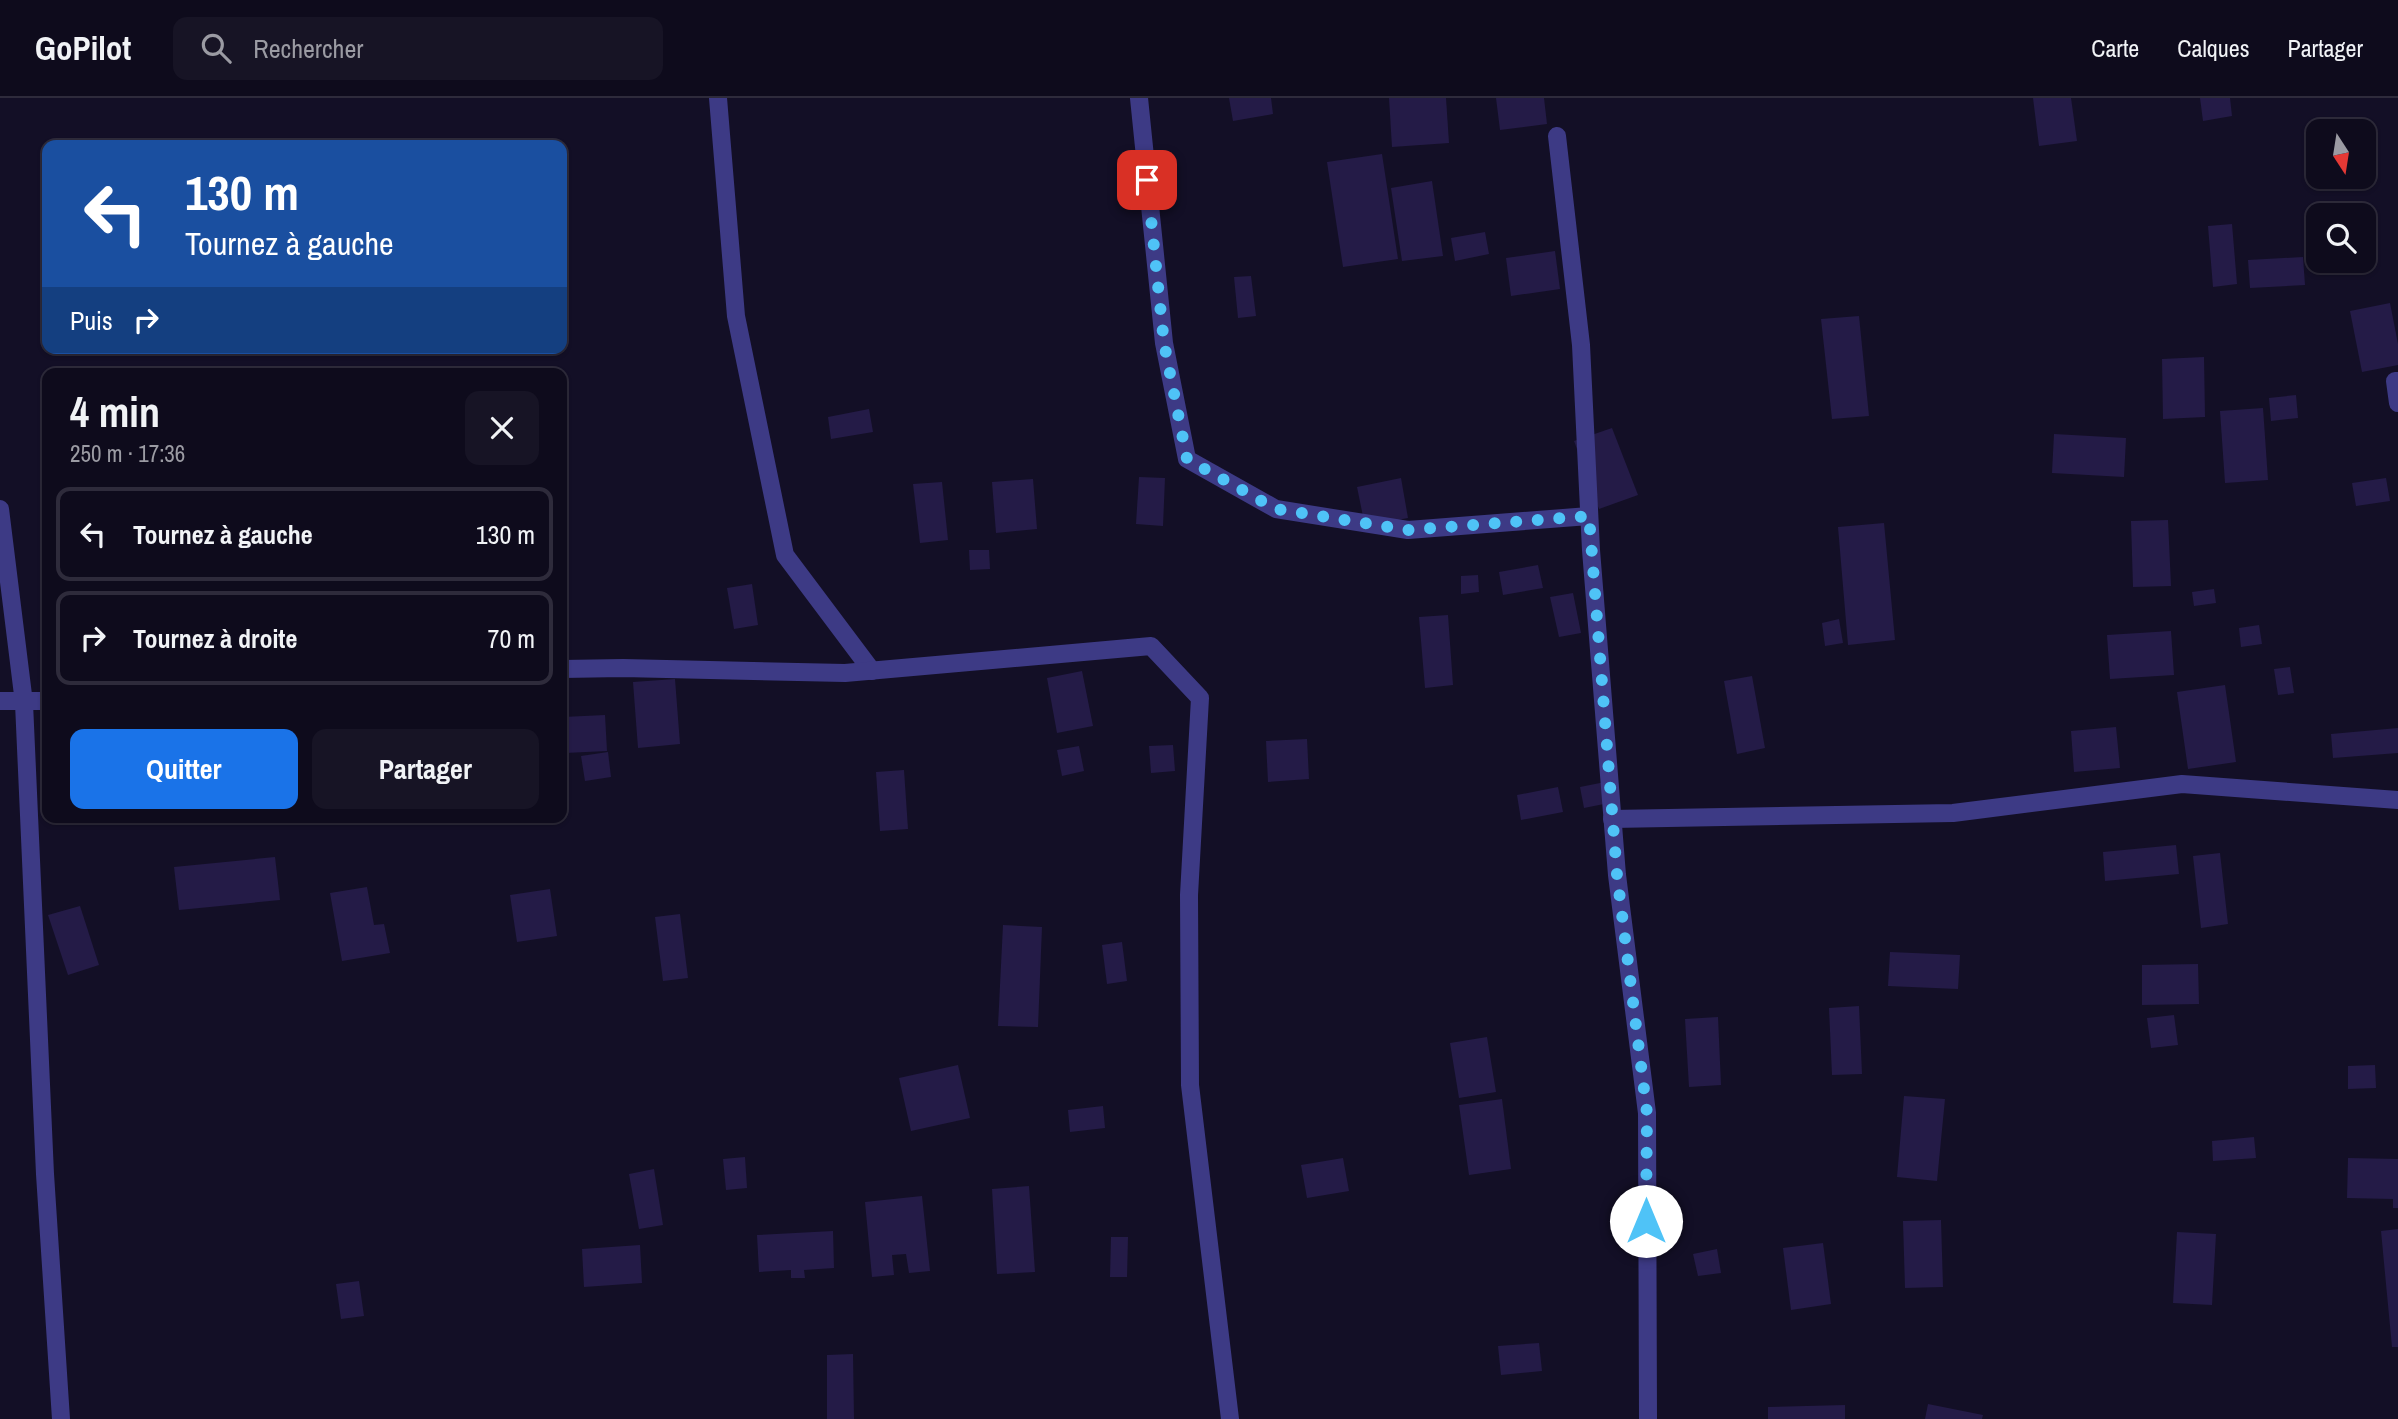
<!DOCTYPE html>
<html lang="fr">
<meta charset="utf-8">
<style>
:root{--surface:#0e0b1c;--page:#171425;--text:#f1f3f6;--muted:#9b9ba3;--line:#2e2b3b;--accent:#1a73e8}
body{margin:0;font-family:"Archivo Narrow",sans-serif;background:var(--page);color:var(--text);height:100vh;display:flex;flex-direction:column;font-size:26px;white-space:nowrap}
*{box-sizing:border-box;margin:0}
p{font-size:23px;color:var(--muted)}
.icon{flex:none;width:38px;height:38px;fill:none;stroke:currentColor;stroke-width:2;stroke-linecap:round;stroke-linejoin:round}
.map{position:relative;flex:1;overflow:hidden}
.sheet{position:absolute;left:42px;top:270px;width:525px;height:455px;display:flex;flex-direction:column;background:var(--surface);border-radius:14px;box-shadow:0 2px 5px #0004,0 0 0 2px var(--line)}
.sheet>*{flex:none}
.banner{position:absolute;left:42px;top:42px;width:525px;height:214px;border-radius:14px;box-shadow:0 2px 5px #0004,0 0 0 2px var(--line);background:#1a4fa0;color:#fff;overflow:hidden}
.needle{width:46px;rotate:168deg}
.controls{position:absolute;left:2306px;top:21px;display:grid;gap:14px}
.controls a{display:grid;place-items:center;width:70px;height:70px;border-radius:14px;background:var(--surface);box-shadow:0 2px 5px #0004,0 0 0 2px var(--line);font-size:35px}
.pin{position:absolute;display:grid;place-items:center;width:60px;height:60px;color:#fff;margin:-30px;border-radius:14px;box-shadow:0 4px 10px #0006}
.me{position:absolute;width:77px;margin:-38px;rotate:0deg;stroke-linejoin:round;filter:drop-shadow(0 0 5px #0008)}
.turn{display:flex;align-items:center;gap:24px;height:147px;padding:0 28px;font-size:32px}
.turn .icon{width:91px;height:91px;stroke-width:2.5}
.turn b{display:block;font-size:49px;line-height:60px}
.then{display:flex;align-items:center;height:66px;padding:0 28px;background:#0003;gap:14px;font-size:26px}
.round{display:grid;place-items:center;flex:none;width:74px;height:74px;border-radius:14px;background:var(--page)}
.head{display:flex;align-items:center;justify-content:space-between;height:119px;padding:0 28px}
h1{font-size:42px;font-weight:700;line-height:52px}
.button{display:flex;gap:14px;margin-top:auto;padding:14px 28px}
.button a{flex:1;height:80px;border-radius:14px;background:var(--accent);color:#fff;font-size:28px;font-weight:700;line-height:80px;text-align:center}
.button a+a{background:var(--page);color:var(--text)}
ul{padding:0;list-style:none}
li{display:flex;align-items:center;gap:21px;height:94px;margin:0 14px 10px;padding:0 14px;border:4px solid var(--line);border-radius:14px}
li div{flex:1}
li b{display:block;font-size:26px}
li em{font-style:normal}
header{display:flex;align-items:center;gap:42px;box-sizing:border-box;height:98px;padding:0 35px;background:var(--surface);border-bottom:2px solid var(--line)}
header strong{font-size:33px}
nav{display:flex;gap:38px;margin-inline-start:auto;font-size:24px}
.search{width:490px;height:63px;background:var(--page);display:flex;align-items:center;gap:18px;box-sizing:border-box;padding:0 24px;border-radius:14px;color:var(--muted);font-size:26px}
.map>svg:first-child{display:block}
.building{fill:#241b47}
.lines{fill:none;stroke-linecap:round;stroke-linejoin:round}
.minor{stroke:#3d3a85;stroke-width:18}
.route{stroke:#4fc3f7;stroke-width:12;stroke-dasharray:0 21.6}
</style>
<header>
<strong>GoPilot</strong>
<div class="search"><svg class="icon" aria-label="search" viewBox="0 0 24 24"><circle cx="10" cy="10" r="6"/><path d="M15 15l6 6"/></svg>Rechercher</div>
<nav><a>Carte</a><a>Calques</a><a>Partager</a></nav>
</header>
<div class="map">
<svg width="2398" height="1321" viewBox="0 0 2398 1321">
<rect width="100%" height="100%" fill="#130f26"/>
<g class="building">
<polygon points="1229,0 1271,0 1273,16 1233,23"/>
<polygon points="1389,0 1446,0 1449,45 1392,49"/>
<polygon points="1496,0 1544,0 1547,26 1500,32"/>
<polygon points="2033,0 2071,0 2077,43 2039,48"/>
<polygon points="2200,0 2230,0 2232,18 2203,23"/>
<polygon points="1382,56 1398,161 1343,169 1327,64"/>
<polygon points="1432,83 1443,158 1402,163 1391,90"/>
<polygon points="2232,126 2237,186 2213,189 2208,128"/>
<polygon points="1485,134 1489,156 1455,163 1451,140"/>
<polygon points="1555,153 1560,191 1511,198 1506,160"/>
<polygon points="2303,159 2305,187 2250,190 2248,162"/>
<polygon points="1251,178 1256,218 1238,220 1234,179"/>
<polygon points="2390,205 2398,246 2398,267 2362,274 2350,213"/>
<polygon points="1859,218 1869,318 1832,321 1821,221"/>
<polygon points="2204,259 2205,319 2163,321 2162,261"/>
<polygon points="2296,297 2298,320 2271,323 2269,300"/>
<polygon points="2263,310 2268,382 2225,385 2220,313"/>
<polygon points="869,311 873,334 831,341 828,319"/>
<polygon points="1612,330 1638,397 1599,411 1574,343"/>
<polygon points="2054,336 2126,340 2124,379 2052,375"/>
<polygon points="1139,379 1165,380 1163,428 1136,426"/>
<polygon points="1401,380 1408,420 1365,428 1357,389"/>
<polygon points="2386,380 2390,403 2356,408 2352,385"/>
<polygon points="1033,381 1037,431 996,435 992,384"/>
<polygon points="942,384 948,442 920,445 913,386"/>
<polygon points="2168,422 2171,488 2133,489 2131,423"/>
<polygon points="1884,425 1895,542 1848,547 1838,429"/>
<polygon points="969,452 989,452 990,471 970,472"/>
<polygon points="1538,467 1543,490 1503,497 1499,474"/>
<polygon points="1478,477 1479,494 1461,496 1461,478"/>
<polygon points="752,486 758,527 734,531 727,490"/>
<polygon points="2214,491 2216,505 2194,508 2192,494"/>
<polygon points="1573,495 1581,535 1559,539 1550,499"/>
<polygon points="1448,517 1453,587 1425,590 1419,519"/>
<polygon points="1839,521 1843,545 1825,548 1822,525"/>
<polygon points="2259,527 2262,546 2241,549 2239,530"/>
<polygon points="2171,533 2174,577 2110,581 2107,537"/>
<polygon points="2290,569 2294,595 2278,597 2274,571"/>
<polygon points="1082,573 1093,628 1057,635 1047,580"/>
<polygon points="1752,578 1765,650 1737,656 1724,583"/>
<polygon points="675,581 680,646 638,650 633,584"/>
<polygon points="2225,587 2236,664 2188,671 2177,594"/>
<polygon points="605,617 607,653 565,655 563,619"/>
<polygon points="2116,629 2120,670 2074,674 2071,633"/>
<polygon points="2398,630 2398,655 2333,660 2331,636"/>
<polygon points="1307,641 1309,681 1268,684 1266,643"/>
<polygon points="1173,647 1175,673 1151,675 1149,648"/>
<polygon points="1079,648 1084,673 1062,678 1057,652"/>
<polygon points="608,654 611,679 585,683 581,658"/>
<polygon points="904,672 908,731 880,733 876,674"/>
<polygon points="1615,682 1619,703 1584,710 1580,689"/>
<polygon points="1558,689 1563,714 1521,722 1517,697"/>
<polygon points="2176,747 2179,776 2105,783 2103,754"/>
<polygon points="2220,755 2228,826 2201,830 2193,758"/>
<polygon points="275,759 280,802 179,812 174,769"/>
<polygon points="367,789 374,827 384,826 390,855 342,863 330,795"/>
<polygon points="550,791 557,838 517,844 510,797"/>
<polygon points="80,808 99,867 68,877 48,817"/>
<polygon points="680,816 688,880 663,883 655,819"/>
<polygon points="1003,827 1042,829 1038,929 998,928"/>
<polygon points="1122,844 1127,883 1107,886 1102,847"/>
<polygon points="1890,854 1960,857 1958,891 1888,888"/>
<polygon points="2198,866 2199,906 2142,907 2142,867"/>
<polygon points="1859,908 1862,976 1832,977 1829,910"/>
<polygon points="2174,917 2178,947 2151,950 2147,920"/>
<polygon points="1718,919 1721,987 1689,989 1685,921"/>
<polygon points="1487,939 1496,994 1459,1000 1450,945"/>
<polygon points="958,967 970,1020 911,1033 899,980"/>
<polygon points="2375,967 2376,990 2348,991 2348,968"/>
<polygon points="1904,998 1945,1001 1937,1083 1897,1079"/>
<polygon points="1502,1001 1511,1071 1469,1077 1459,1007"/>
<polygon points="1103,1008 1105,1030 1070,1034 1068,1012"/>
<polygon points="2254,1039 2256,1060 2213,1063 2212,1043"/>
<polygon points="745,1059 747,1090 726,1092 723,1061"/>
<polygon points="1343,1060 1349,1093 1307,1100 1301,1067"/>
<polygon points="2348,1060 2398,1061 2398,1110 2393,1110 2393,1101 2347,1100"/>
<polygon points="654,1071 663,1127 639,1131 629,1076"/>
<polygon points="1029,1088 1035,1174 997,1176 992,1091"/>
<polygon points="922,1098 930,1173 909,1175 906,1156 892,1157 894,1177 872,1179 865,1104"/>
<polygon points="1941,1122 1943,1189 1905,1190 1903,1123"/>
<polygon points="2398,1131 2398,1249 2392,1249 2381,1133"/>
<polygon points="833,1133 834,1170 804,1172 805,1180 791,1180 791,1172 759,1174 757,1137"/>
<polygon points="2177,1134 2216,1136 2212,1207 2173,1205"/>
<polygon points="1111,1139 1128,1139 1127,1179 1110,1179"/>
<polygon points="1823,1145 1831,1206 1791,1212 1783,1150"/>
<polygon points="640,1147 642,1185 584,1189 582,1151"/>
<polygon points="1717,1151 1721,1175 1698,1178 1693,1156"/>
<polygon points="359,1183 364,1218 341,1221 336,1186"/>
<polygon points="1539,1245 1542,1273 1501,1277 1498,1248"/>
<polygon points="853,1256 854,1321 827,1321 827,1257"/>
<polygon points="1928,1306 1983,1317 1982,1321 1925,1321"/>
<polygon points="1845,1307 1845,1321 1768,1321 1768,1309"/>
</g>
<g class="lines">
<g class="minor">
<polyline points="718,0 736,218 785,457 872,573"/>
<polyline points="1139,0 1164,245 1187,361 1276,411 1408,432 1589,418"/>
<polyline points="1557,38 1581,247 1591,452 1617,777 1647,1015 1648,1321"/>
<polyline points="2398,283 2395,283 2398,305"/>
<polyline points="0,411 24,605 45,1076 61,1321"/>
<polyline points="562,571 623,570 845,575 1151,548 1200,600 1189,797 1190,987 1230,1321"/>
<polyline points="0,603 47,603"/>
<polyline points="1612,721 1953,715 2182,686 2398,702"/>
</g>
</g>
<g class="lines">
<polyline class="route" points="1147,82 1164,245 1187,361 1276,411 1408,432 1589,418 1617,777 1647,1015 1646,1123"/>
</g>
</svg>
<div class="controls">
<a><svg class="needle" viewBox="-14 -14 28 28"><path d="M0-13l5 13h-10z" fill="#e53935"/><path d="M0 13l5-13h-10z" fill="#9b9ba3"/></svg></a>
<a><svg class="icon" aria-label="search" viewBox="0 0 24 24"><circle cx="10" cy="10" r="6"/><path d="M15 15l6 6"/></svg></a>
</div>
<div class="pin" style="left:1147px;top:82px;background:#d93025"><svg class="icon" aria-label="arrive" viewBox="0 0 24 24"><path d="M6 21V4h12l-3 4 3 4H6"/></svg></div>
<svg class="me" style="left:1646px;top:1123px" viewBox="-20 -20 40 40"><circle r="19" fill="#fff"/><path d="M0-13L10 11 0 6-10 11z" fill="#4fc3f7"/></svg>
<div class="banner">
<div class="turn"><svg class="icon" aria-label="left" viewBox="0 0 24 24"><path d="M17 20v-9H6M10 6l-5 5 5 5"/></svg><div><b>130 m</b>Tournez à gauche</div></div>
<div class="then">Puis<svg class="icon" aria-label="right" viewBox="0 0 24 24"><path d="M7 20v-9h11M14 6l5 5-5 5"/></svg></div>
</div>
<section class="sheet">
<div class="head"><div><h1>4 min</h1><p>250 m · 17:36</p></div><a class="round"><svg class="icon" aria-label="close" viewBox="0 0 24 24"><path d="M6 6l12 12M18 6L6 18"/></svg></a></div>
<ul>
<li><svg class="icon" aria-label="left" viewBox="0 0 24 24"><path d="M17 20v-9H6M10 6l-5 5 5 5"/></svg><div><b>Tournez à gauche</b></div><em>130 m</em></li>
<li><svg class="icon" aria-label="right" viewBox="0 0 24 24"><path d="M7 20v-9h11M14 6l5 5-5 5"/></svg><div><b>Tournez à droite</b></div><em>70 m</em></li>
</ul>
<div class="button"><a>Quitter</a><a>Partager</a></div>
</section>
</div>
